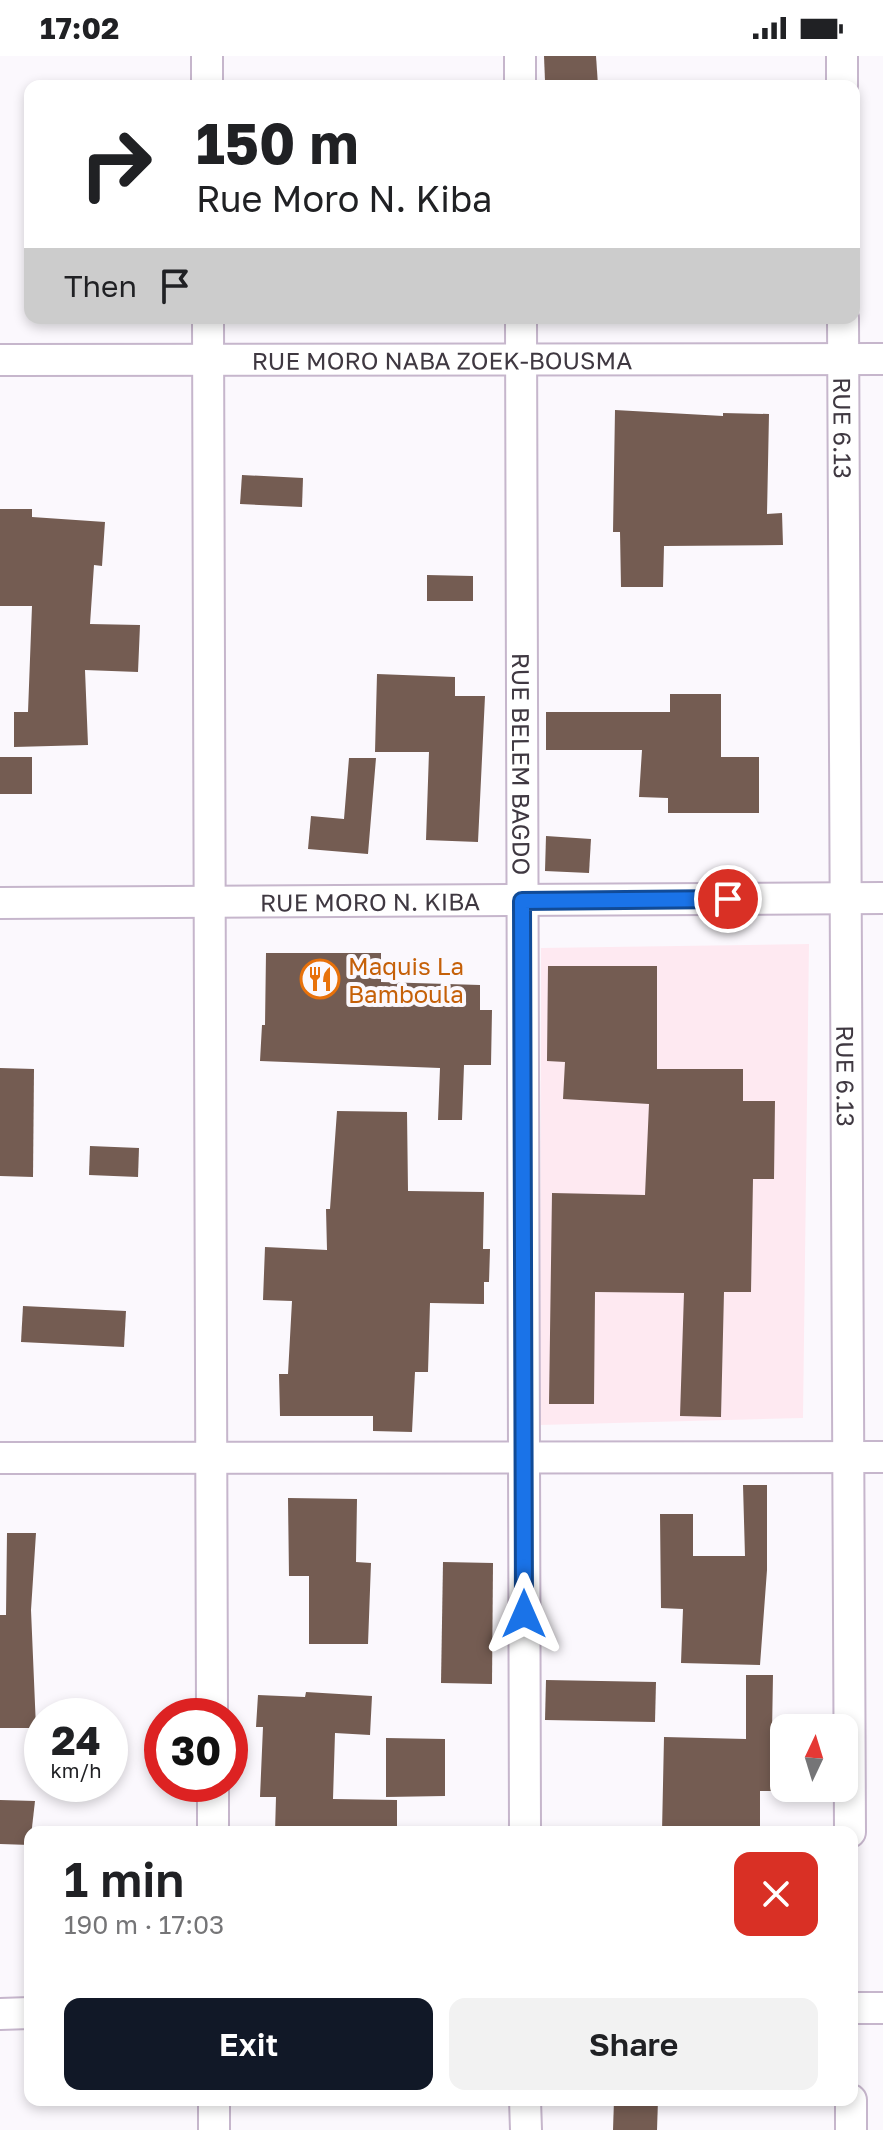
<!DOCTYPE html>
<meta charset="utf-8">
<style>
:root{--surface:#fff;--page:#f2f2f2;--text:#202124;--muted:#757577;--accent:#111827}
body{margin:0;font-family:"Golos Text",sans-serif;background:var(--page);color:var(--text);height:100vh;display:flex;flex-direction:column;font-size:30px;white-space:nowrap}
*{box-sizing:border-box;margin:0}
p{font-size:26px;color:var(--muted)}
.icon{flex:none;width:44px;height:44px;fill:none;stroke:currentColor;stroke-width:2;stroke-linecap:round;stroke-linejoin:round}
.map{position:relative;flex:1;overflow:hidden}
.side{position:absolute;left:24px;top:1770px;width:834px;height:280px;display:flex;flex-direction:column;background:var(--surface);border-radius:16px;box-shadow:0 4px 12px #0003}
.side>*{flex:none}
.top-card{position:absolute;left:24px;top:24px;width:836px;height:244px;border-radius:16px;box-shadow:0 4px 12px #0003;background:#fff;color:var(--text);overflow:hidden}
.needle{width:52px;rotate:4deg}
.fabs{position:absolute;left:770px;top:1658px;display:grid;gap:16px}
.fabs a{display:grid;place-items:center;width:88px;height:88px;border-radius:16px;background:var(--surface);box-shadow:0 4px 12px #0003;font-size:40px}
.speed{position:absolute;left:24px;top:1642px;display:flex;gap:16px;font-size:40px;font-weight:700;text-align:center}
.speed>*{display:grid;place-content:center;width:104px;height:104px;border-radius:50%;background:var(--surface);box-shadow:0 4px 12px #0003;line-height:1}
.speed small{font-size:20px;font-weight:400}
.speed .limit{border:12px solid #d22;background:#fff;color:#111}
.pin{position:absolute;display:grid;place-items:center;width:68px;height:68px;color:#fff;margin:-34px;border:4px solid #fff;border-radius:50%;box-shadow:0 2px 8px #0007}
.me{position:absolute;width:88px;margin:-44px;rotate:0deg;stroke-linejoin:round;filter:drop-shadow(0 0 6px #0008)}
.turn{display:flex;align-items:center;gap:28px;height:168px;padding:0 40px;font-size:36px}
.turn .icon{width:104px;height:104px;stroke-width:2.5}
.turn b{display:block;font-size:56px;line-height:68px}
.then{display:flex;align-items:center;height:76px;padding:0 40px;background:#0003;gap:16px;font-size:30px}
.round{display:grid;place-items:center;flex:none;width:84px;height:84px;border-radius:16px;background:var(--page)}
.headline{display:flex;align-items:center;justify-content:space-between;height:136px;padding:0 40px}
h1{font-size:48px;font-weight:600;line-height:60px}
.primary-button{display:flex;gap:16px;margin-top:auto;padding:16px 40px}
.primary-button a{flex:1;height:92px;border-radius:16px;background:var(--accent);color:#fff;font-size:32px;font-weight:600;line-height:92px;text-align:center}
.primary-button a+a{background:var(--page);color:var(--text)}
.status{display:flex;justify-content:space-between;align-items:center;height:56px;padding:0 40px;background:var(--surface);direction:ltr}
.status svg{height:22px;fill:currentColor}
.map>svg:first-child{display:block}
.education{fill:#fee9f1}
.building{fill:#745c52}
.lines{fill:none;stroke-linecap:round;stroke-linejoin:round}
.minor-casing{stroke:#c6b6cc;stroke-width:34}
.minor{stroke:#fff;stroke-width:30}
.route-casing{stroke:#114b97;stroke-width:20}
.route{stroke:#1a73e8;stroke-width:14}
.labels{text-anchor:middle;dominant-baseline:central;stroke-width:8;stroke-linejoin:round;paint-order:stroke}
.street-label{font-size:24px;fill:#3f3841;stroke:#fbf8fd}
.food-label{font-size:24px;fill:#c56008;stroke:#fbf8fd;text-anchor:start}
</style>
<div class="status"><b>17:02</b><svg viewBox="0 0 49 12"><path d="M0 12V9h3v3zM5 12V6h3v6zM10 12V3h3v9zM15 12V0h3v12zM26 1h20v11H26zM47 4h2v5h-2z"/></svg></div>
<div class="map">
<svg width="883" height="2074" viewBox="0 0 883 2074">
<rect width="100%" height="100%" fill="#fbf8fd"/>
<polygon class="education" points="809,888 803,1362 540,1369 541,892"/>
<g class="building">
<polygon points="544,0 596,0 598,29 545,25"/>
<polygon points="615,354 723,360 723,357 769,358 767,458 782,457 783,489 664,490 663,531 621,531 620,476 613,476"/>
<polygon points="242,419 303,422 302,451 240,448"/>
<polygon points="0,453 32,453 32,461 105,466 102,510 94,509 90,568 140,569 138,616 85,614 88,689 14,691 14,656 28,656 32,550 0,550"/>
<polygon points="427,519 473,520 473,545 427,545"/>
<polygon points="377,618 455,621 455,640 485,640 478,786 426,784 429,696 375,696"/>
<polygon points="670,638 721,638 721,701 759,701 759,757 668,757 668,742 639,741 642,694 546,694 546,656 670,656"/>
<rect x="0" y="701" width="32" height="37"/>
<polygon points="349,702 376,702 368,798 308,793 311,760 344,763"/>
<polygon points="546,780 591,783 589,817 545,815"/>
<polygon points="266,897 381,897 381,926 480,929 480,954 492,954 491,1009 464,1009 462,1064 438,1064 440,1012 260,1005 262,969 265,969"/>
<polygon points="548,910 657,910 657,1013 743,1013 743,1045 775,1045 774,1123 753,1123 751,1236 724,1236 721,1361 680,1360 684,1237 595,1236 594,1348 549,1348 552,1137 645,1139 649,1048 563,1043 565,1006 547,1005"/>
<polygon points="0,1012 34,1013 33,1121 0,1120"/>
<polygon points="337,1055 407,1056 408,1135 484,1136 483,1193 490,1193 489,1226 484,1226 484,1248 430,1247 428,1316 415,1316 412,1376 373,1375 373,1360 280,1360 279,1318 288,1318 292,1245 263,1244 265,1191 327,1194 326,1153 330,1153"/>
<polygon points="90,1090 139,1092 138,1121 89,1119"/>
<polygon points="23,1250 126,1255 124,1291 21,1286"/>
<polygon points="743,1429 767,1429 767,1514 760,1609 681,1607 683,1553 661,1552 660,1458 693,1458 693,1500 745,1500"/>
<polygon points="288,1442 357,1443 356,1506 371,1507 368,1588 309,1588 309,1520 289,1520"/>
<polygon points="7,1477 36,1477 31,1554 36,1672 0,1672 0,1559 6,1559"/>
<polygon points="443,1506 493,1507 492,1628 441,1627"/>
<polygon points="746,1619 773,1619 771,1735 760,1735 760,1776 662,1776 664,1681 746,1683"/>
<polygon points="546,1624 656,1626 655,1666 545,1664"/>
<polygon points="306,1636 372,1640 370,1679 335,1677 333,1743 397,1744 397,1776 275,1776 276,1741 260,1741 263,1671 256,1671 258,1639 305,1641"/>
<polygon points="386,1682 445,1683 445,1740 386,1741"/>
<polygon points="0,1744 35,1745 30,1789 0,1788"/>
<polygon points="614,2044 658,2044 657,2074 613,2074"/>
</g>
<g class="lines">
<defs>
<g id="minor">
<polyline points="207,0 207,30"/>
<polyline points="520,0 520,30"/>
<polyline points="842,0 842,30"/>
<polyline points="208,262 212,1660"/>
<path id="s1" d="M521,262L525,1776"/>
<path id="s2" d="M843,262L850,1776"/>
<path id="s3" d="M0,304L883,303"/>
<path id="s4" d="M0,847L883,842"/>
<polyline points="0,1402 883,1401"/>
<polyline points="213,1728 213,1776"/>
<polyline points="852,1952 883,1952"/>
<polyline points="0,1958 30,1957"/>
<polyline points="214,2044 214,2074"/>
<polyline points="525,2044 526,2074"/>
<polyline points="851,2044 851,2074"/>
</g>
</defs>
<use href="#minor" class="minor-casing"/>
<use href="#minor" class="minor"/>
</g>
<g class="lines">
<defs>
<polyline id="route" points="524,1558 522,845 728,843"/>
</defs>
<use href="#route" class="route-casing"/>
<use href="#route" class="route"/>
</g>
<defs>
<symbol id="restaurant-ring" viewBox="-11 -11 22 22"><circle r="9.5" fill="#fbf8fd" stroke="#e8710a" stroke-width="1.5"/><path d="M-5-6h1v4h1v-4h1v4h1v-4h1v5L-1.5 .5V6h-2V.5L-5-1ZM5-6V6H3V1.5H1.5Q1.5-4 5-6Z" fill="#e8710a"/></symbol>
</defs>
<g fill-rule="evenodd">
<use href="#restaurant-ring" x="298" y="901" width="44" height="44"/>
</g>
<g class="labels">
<g class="street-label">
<text stroke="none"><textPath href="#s3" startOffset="442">RUE MORO NABA ZOEK-BOUSMA</textPath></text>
<text stroke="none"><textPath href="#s2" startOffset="110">RUE 6.13</textPath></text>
<text stroke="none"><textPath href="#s1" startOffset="446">RUE BELEM BAGDO</textPath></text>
<text stroke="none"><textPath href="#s4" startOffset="370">RUE MORO N. KIBA</textPath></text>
<text stroke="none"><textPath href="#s2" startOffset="758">RUE 6.13</textPath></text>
</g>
<g class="food-label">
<text x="348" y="909">Maquis La<tspan x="348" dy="28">Bamboula</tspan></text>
</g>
</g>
</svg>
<div class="fabs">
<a><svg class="needle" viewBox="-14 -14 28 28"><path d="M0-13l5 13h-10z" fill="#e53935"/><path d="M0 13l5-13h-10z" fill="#757577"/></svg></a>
</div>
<div class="speed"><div>24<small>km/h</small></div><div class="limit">30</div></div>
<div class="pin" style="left:728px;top:843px;background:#d93025"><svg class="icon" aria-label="arrive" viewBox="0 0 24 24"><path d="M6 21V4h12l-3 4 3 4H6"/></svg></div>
<svg class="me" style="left:524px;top:1558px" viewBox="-20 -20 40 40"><path d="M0-17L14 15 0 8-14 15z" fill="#1a73e8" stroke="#fff" stroke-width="4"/></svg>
<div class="top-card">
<div class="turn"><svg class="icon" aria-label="right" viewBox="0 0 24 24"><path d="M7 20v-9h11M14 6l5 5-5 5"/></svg><div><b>150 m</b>Rue Moro N. Kiba</div></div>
<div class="then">Then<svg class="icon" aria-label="arrive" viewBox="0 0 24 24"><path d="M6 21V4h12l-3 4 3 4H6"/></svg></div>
</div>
<section class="side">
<div class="headline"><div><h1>1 min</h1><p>190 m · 17:03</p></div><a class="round" style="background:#d93025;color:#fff"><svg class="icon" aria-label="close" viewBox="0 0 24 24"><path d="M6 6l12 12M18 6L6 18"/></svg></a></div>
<div class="primary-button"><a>Exit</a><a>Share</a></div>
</section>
</div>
